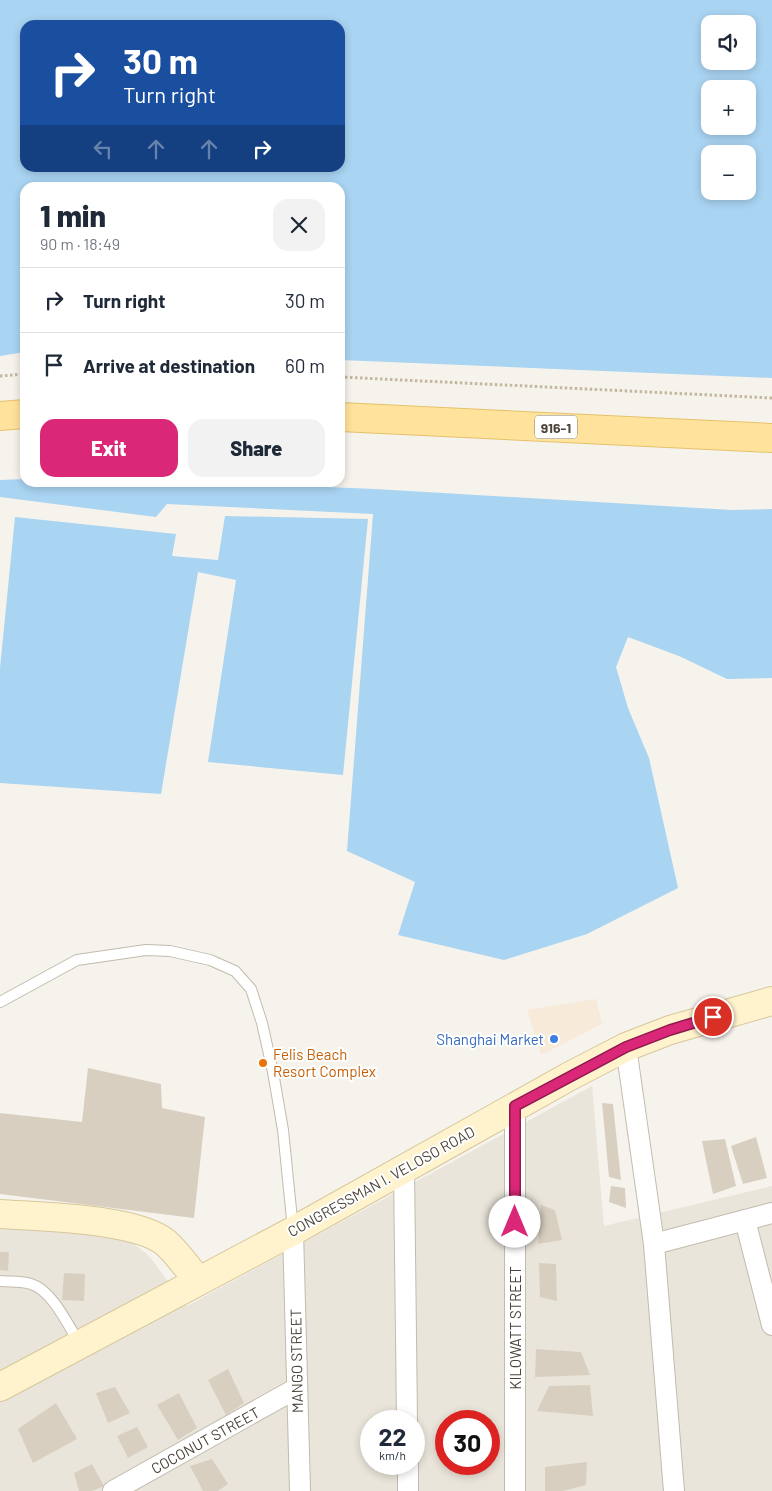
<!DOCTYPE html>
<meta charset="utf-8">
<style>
:root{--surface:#fff;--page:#f2f2f3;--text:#1f2937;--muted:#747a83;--line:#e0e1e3;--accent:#db2777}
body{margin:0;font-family:Barlow,sans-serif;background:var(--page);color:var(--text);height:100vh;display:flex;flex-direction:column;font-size:19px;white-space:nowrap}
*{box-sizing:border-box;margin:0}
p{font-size:16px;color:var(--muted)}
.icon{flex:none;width:28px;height:28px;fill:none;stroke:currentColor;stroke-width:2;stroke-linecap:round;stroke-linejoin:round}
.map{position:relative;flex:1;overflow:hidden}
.sheet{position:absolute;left:20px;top:182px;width:325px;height:305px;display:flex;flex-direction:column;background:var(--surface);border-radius:15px;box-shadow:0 2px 8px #0003}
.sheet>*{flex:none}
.banner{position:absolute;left:20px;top:20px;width:325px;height:152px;border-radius:15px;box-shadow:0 2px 8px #0003;background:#1a4fa0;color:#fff;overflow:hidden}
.tools{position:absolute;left:701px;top:15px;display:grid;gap:10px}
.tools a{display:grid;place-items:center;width:55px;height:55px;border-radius:10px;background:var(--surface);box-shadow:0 2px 8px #0003;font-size:25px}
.speed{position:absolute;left:360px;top:1410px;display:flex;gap:10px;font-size:25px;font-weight:700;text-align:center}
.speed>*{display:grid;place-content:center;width:65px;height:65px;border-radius:50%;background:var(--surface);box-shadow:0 2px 8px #0003;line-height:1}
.speed small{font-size:12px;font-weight:400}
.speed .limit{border:8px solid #d22;background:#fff;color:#111}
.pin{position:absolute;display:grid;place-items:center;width:42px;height:42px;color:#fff;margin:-21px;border:2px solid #fff;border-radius:50%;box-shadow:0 1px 5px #0007}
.me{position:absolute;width:55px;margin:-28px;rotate:0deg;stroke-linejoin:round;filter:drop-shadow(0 0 4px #0008)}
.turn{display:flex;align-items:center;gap:18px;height:105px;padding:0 20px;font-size:22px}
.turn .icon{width:65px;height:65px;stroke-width:2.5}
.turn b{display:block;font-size:35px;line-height:42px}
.lanes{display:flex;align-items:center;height:48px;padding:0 20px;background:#0003;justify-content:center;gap:25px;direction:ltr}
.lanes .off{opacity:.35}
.round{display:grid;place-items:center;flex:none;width:52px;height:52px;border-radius:15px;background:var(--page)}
.head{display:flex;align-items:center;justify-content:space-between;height:85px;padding:0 20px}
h1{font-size:30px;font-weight:800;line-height:38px}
.cta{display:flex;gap:10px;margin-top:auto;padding:10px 20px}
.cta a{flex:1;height:58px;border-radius:15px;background:var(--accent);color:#fff;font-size:20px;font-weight:800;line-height:58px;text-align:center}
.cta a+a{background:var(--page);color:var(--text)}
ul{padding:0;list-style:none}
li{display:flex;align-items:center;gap:15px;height:65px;padding:0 20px;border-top:1px solid var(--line)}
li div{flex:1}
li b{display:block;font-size:19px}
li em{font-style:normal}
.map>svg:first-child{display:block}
.residential{fill:#eae5da;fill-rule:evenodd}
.commercial{fill:#f7ead8}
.water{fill:#a9d4f2;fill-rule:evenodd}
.building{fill:#d8cfc1}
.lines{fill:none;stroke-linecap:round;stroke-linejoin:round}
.lane-casing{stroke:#c2bbae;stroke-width:12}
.street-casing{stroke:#c2bbae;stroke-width:22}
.secondary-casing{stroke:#d6c79b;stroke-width:30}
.primary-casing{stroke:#e6c16a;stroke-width:30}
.path{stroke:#c4b79f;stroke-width:3;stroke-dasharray:2.5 2.5;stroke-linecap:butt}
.lane{stroke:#fff;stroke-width:10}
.street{stroke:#fff;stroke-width:20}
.secondary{stroke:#fff3cd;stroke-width:28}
.primary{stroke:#ffe39c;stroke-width:28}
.route-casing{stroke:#8e194d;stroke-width:12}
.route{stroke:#db2777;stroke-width:9}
.shop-dot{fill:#3f7fe0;stroke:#fff;stroke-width:2}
.food-dot{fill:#e8710a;stroke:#fff;stroke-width:2}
.labels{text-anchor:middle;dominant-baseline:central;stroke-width:4;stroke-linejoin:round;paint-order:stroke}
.shield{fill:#fff;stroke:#817c74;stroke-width:1}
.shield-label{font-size:14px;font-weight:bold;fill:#4b4439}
.shop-label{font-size:15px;fill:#366cbe;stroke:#fff;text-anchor:end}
.food-label{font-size:15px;fill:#c56008;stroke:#fff;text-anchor:start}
.street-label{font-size:15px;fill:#4b4439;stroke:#fff}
</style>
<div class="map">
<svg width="772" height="1491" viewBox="0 0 772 1491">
<rect width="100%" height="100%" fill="#f6f3ec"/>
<path class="residential" d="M592,1086L604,1226L772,1186V1491H0V1226L126,1237L149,1256L187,1306ZM371,1421H414V1464H371ZM446,1421H489V1464H446Z"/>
<polygon class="commercial" points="596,999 602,1024 541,1055 527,1010"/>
<g class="water">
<path d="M0,0H772V378L340,360V188H25V352L0,356ZM710,24H748V61H710ZM25,25H340V168H25ZM710,89H748V126H710ZM710,154H748V191H710Z"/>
<polygon points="25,479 25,482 207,482 375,489 732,510 772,509 772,678 727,679 679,656 628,637 616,667 628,708 649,758 678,888 587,934 504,960 398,935 415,882 347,851 373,514 167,504 156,517 0,497 0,480"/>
<polygon points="225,516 368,519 343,775 208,762 236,580 198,572 161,794 0,783 0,668 15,517 176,534 172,556 218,560"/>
</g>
<g class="building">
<polygon points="88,1068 161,1084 162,1108 205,1117 194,1218 0,1194 0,1113 82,1122"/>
<polygon points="602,1103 613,1104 621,1180 609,1177"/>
<polygon points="756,1137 767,1178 743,1184 731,1146"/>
<polygon points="725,1139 736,1186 713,1194 702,1141"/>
<polygon points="611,1186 625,1188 626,1208 609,1202"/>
<polygon points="541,1205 555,1210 562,1240 538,1244"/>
<polygon points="0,1252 9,1252 8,1271 0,1270"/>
<polygon points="539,1263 556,1264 557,1301 540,1297"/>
<polygon points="64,1273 85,1274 84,1301 62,1300"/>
<polygon points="536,1349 581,1352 590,1375 535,1377"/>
<polygon points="228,1369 244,1403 226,1415 208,1380"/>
<polygon points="590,1385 593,1416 537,1411 549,1386"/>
<polygon points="115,1387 130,1413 108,1423 96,1393"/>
<polygon points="179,1393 197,1428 178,1440 157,1405"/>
<polygon points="56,1403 77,1439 33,1463 18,1429"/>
<polygon points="137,1427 148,1447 128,1458 117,1436"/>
<polygon points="212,1459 228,1484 218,1491 203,1491 190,1466"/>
<polygon points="587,1462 586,1485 563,1491 545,1491 545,1467"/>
<polygon points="92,1464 104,1486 92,1491 79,1491 74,1473"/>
</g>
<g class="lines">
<defs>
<g id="lane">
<polyline points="0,1002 77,960 146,950 170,951 210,960 235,971 251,989 262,1023 273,1072 283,1130 293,1229"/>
<path d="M0,1281C10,1282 22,1281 31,1284C52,1290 68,1325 79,1343"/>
</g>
<g id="street">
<polyline points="626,1047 654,1244 674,1491"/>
<polyline points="404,1168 407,1421"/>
<polyline points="745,1220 772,1325"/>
<polyline points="293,1231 300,1491"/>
<polyline points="654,1244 772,1213"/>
<polyline points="408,1464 408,1491"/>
<polyline points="113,1491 297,1388"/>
<polyline points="515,1491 515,1106"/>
</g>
<g id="secondary">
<path d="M0,1214C41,1217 136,1218 166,1243C178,1254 188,1268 198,1281"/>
<polyline points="0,1387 293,1231 570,1076 626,1047 670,1030 772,1001"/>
</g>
<g id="primary">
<polyline points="0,416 25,414"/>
<polyline points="340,417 772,438"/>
</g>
</defs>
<use href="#lane" class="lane-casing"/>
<use href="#street" class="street-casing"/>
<use href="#secondary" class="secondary-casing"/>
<use href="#primary" class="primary-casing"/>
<g class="path">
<polyline points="0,376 25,374"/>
<polyline points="340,377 772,398"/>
</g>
<use href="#lane" class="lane"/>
<use href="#street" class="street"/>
<use href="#secondary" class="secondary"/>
<use href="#primary" class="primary"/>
</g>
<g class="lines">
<defs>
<polyline id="route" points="515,1222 515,1106 626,1047 670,1030 713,1017"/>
</defs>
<use href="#route" class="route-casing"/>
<use href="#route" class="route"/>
</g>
<circle class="shop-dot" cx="554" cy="1039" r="5"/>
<circle class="food-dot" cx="263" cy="1063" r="5"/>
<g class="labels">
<rect class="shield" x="535" y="415.5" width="42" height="23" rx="4"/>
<g class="shield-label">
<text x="556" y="427">916-1</text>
</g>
<g class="shop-label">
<text x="544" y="1039">Shanghai Market</text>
</g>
<g class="food-label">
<text x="273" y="1054">Felis Beach<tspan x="273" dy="17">Resort Complex</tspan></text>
</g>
<g class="street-label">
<text transform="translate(381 1181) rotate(-29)">CONGRESSMAN I. VELOSO ROAD</text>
<text transform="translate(515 1328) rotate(-90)">KILOWATT STREET</text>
<text transform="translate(296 1361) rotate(-91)">MANGO STREET</text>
<text transform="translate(205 1440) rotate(-29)">COCONUT STREET</text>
</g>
</g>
</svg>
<div class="tools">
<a><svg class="icon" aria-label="sound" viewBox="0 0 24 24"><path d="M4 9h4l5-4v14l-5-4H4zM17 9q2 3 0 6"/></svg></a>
<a>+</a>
<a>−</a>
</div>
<div class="speed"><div>22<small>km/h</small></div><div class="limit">30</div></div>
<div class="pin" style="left:713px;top:1017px;background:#d93025"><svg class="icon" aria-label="arrive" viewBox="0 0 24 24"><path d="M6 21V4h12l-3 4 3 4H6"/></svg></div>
<svg class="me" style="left:515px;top:1222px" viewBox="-20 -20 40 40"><circle r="19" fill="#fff"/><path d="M0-13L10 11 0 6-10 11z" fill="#db2777"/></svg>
<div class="banner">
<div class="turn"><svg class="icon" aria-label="right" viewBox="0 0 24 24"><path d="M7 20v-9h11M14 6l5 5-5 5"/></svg><div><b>30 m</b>Turn right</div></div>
<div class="lanes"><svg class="icon off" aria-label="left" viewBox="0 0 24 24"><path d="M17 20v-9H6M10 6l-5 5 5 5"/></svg><svg class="icon off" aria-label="ahead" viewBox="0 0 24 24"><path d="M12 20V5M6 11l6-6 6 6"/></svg><svg class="icon off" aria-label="ahead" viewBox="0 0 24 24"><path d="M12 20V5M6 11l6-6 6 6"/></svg><svg class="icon" aria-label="right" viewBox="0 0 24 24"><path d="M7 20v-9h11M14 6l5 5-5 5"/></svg></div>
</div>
<section class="sheet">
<div class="head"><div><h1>1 min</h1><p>90 m · 18:49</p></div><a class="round"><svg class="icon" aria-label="close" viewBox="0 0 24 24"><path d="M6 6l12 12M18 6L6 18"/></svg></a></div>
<ul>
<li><svg class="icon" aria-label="right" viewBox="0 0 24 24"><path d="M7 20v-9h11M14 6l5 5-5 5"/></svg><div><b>Turn right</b></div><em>30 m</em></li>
<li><svg class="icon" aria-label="arrive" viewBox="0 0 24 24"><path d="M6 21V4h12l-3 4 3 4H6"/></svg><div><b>Arrive at destination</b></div><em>60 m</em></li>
</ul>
<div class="cta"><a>Exit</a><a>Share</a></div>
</section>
</div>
